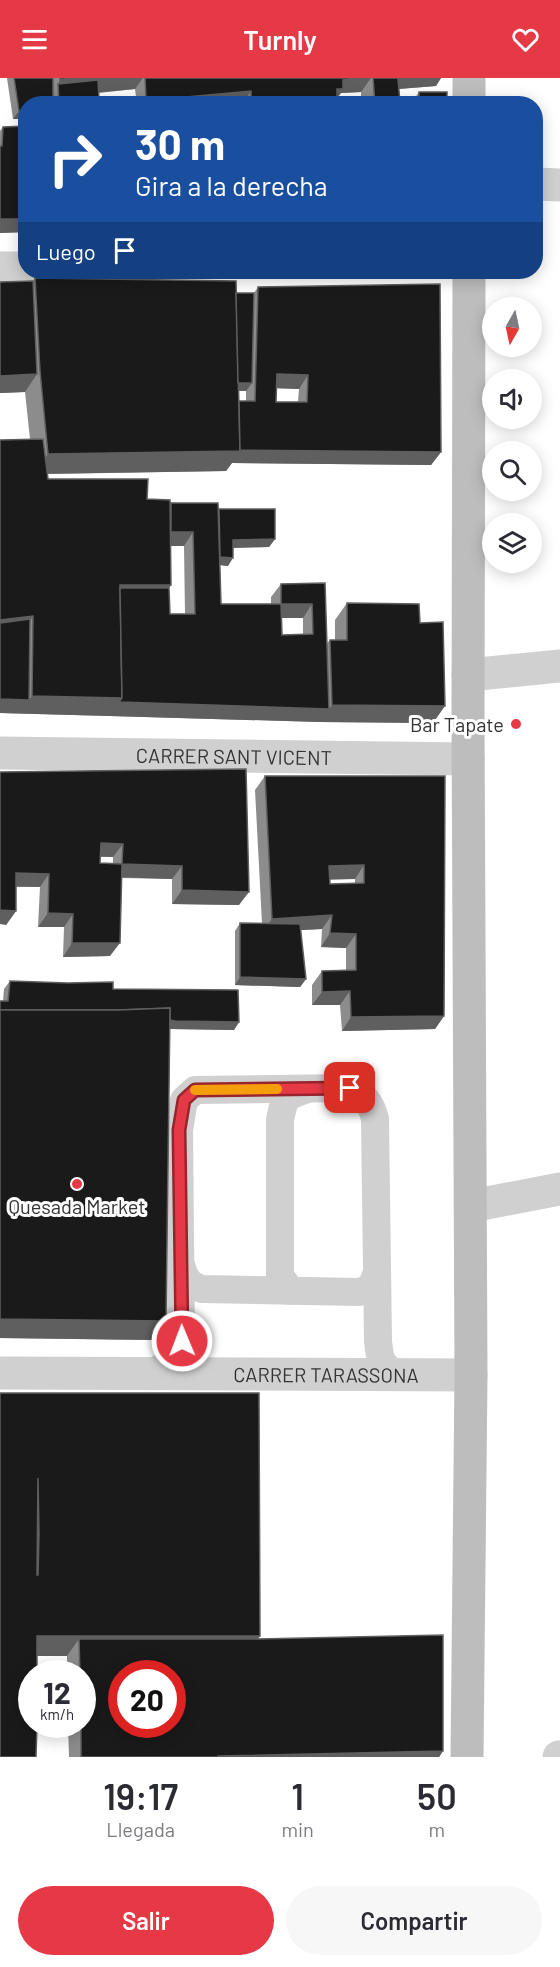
<!DOCTYPE html>
<html lang="es">
<style>
:root{--surface:#fff;--page:#f7f7f7;--text:#2b2b33;--muted:#7c7c81;--accent:#e63946}
body{margin:0;font-family:Barlow,sans-serif;background:var(--page);color:var(--text);height:100vh;display:flex;flex-direction:column;font-size:22px;white-space:nowrap}
*{box-sizing:border-box;margin:0}
p{font-size:20px;color:var(--muted)}
.icon{flex:none;width:33px;height:33px;fill:none;stroke:currentColor;stroke-width:2;stroke-linecap:round;stroke-linejoin:round}
.map{position:relative;height:1679px;overflow:hidden}
.drawer{display:flex;flex-direction:column;background:var(--surface);flex:1}
.drawer>*{flex:none}
.guide{position:absolute;left:18px;top:18px;width:525px;height:183px;border-radius:24px;box-shadow:0 3px 15px #0003;background:#1a4fa0;color:#fff;overflow:hidden}
.needle{width:39px;rotate:189deg}
.fabs{position:absolute;left:482px;top:219px;display:grid;gap:12px}
.fabs a{display:grid;place-items:center;width:60px;height:60px;border-radius:50%;background:var(--surface);box-shadow:0 3px 15px #0003;font-size:30px}
.speed{position:absolute;left:18px;top:1582px;display:flex;gap:12px;font-size:30px;font-weight:700;text-align:center}
.speed>*{display:grid;place-content:center;width:78px;height:78px;border-radius:50%;background:var(--surface);box-shadow:0 3px 15px #0003;line-height:1}
.speed small{font-size:15px;font-weight:400}
.speed .limit{border:9px solid #d22;background:#fff;color:#111}
.pin{position:absolute;display:grid;place-items:center;width:51px;height:51px;color:#fff;margin:-26px;border-radius:12px;box-shadow:0 3px 9px #0006}
.me{position:absolute;width:66px;margin:-33px;rotate:359deg;stroke-linejoin:round;filter:drop-shadow(0 0 4px #0008)}
.turn{display:flex;align-items:center;gap:21px;height:126px;padding:0 18px;font-size:27px}
.turn .icon{width:78px;height:78px;stroke-width:2.5}
.turn b{display:block;font-size:42px;line-height:51px}
.then{display:flex;align-items:center;height:57px;padding:0 18px;background:#0003;gap:12px;font-size:22px}
.eta{display:flex;justify-content:space-evenly;align-items:center;height:102px;text-align:center}
.eta b{font-size:36px;font-weight:600;line-height:42px}
.action{display:flex;gap:12px;margin-top:auto;padding:12px 18px}
.action a{flex:1;height:69px;border-radius:36px;background:var(--accent);color:#fff;font-size:24px;font-weight:600;line-height:69px;text-align:center}
.action a+a{background:var(--page);color:var(--text)}
header{display:flex;justify-content:space-between;align-items:center;height:78px;padding:0 18px;background:var(--accent);color:#fff;font-size:27px;font-weight:600}
.map>svg:first-child{display:block}
.lines{fill:none;stroke-linecap:round;stroke-linejoin:round}
.lane{stroke:#d0d0d0;stroke-width:28}
.street{stroke:#d0d0d0;stroke-width:33}
.secondary{stroke:#bdbdbd;stroke-width:33}
.wall{fill:#8c8c8c;fill-rule:evenodd}
.shaded-wall{fill:#5f5f5f}
.building{fill:#1a1a1a;stroke:#5f5f5f;stroke-width:1.5;fill-rule:evenodd}
.route-casing{stroke:#96252e;stroke-width:15}
.route{stroke:#e63946;stroke-width:10}
.slow{stroke:#f59e0b;stroke-width:10}
.poi-dot{fill:#e63946;stroke:#fff;stroke-width:2}
.labels{text-anchor:middle;dominant-baseline:central;stroke-width:6;stroke-linejoin:round;paint-order:stroke}
.poi-label{font-size:20px;fill:#333;stroke:#fff;text-anchor:end}
.street-label{font-size:20px;fill:#333;stroke:#fff}
</style>
<header><svg class="icon" aria-label="menu" viewBox="0 0 24 24"><path d="M4 6h16M4 12h16M4 18h16"/></svg>Turnly<svg class="icon" aria-label="heart" viewBox="0 0 24 24"><path d="M12 20l-8-8c-3-5 5-10 8-4 3-6 11-1 8 4z"/></svg></header>
<div class="map">
<svg width="560" height="1679" viewBox="0 0 560 1679">
<rect width="100%" height="100%" fill="#fff"/>
<g class="lines">
<g class="lane">
<path d="M181,1187C185,1200 188,1207 202,1211L359,1214L371,1210L377,1194"/>
<path d="M291,1213L280,1198V1042C285,1018 285,1019 307,1011"/>
<path d="M150,1296L174,1282L181,1263L179,1052L184,1022L195,1012L350,1010C365,1018 371,1024 375,1041L378,1263C380,1282 380,1285 396,1297"/>
</g>
<g class="street">
<polyline points="536,106 560,107"/>
<polyline points="0,190 26,190"/>
<polyline points="468,597 560,588"/>
<path id="s1" d="M0,675L468,681"/>
<polyline points="471,1128 560,1111"/>
<path id="s2" d="M0,1295L471,1297"/>
<polyline points="559,1679 560,1679"/>
</g>
<g class="secondary">
<polyline points="469,26 469,0"/>
<polyline points="467,1679 471,1297 468,644 469,194"/>
</g>
</g>
<g class="wall">
<path d="M7,0H441L436,8L399,11L400,26H361V14L341,15L337,20V26H26V41H13ZM135,11L136,19L99,22V15Z"/>
<polygon points="419,14 447,26 411,26"/>
<polygon points="3,49 26,154 0,155 0,53"/>
<path d="M35,200L236,215H254L258,209L441,374L431,387L232,385L226,393L48,396V401L147,421L219,431L275,461L269,469L233,470L228,488L220,487L221,526H271V519L281,506L325,505L327,565L330,562H335V542L347,525L420,545L433,645L320,644L110,638L0,635V362L30,361L25,314L0,315V204L33,203ZM277,310L299,311L298,324H276ZM239,313H246V323H239ZM171,468H184L185,536H170L169,510L171,507ZM282,540H303V556L282,557Z"/>
<path d="M246,691L239,827L172,826V801L122,800L110,878L63,879L64,849H38L40,809H16V833L6,847L0,694ZM100,779H113V785H100Z"/>
<path d="M265,698H445L444,938L435,951L342,953L340,927H312V907L322,893H346V870L321,869L322,851L300,852L306,901L300,909L235,907V853L240,845H262L255,712ZM330,801H355V805L330,806Z"/>
<polygon points="10,903 113,911 239,944 234,952 170,951 166,1243 153,1262 0,1260 0,923 3,923 4,911"/>
<polygon points="0,1315 260,1558 258,1561 443,1673 439,1679 69,1679 68,1647 82,1647 82,1596 67,1596 67,1578 37,1578"/>
</g>
<g class="shaded-wall">
<polygon points="85,0 143,0 135,11 59,18 58,6 60,2"/>
<polygon points="371,0 361,14 341,15 333,25 327,25 343,2"/>
<polygon points="393,0 441,0 436,8 385,12"/>
<polygon points="251,13 243,26 162,26 165,21"/>
<polygon points="19,33 26,33 26,41 13,41"/>
<polygon points="0,141 26,141 26,154 0,155"/>
<polygon points="37,296 25,314 0,315 0,298"/>
<polygon points="277,296 308,297 299,311 268,310"/>
<polygon points="230,304 252,305 246,313 225,312"/>
<polygon points="236,372 441,374 431,387 232,385 226,393 34,396 48,376"/>
<polygon points="168,454 193,454 184,468 159,468"/>
<polygon points="275,461 269,469 228,470 233,462"/>
<polygon points="216,479 233,480 228,488 210,486"/>
<polygon points="120,507 171,507 159,524 118,524"/>
<polygon points="281,526 312,526 303,540 272,540"/>
<polygon points="33,538 21,555 0,558 0,542"/>
<polygon points="32,618 122,620 329,631 332,627 445,628 433,645 320,644 110,638 0,635 0,621 29,622"/>
<polygon points="101,765 123,766 113,779 92,778"/>
<polygon points="122,786 182,788 172,801 113,799"/>
<polygon points="364,787 355,801 320,802 329,788"/>
<polygon points="16,795 49,796 40,809 7,808"/>
<polygon points="182,812 249,814 239,827 172,826"/>
<polygon points="0,832 16,833 6,847 0,846"/>
<polygon points="48,835 73,836 64,849 38,849"/>
<polygon points="332,837 322,851 262,854 272,841"/>
<polygon points="330,855 356,856 346,870 321,869"/>
<polygon points="72,865 120,865 110,878 63,879"/>
<polygon points="240,899 306,901 300,909 235,907"/>
<polygon points="350,913 340,927 312,927 322,914"/>
<polygon points="444,938 435,951 342,953 351,939"/>
<polygon points="162,941 239,944 234,952 170,951"/>
<polygon points="0,1241 166,1243 153,1262 0,1260"/>
<polygon points="37,1558 260,1558 246,1578 79,1561 67,1578 23,1578"/>
<polygon points="443,1673 439,1679 217,1679 218,1678"/>
</g>
<g class="building">
<polygon points="14,0 53,0 53,26 26,26 26,33 19,33"/>
<polygon points="60,0 85,0 60,2"/>
<polygon points="145,0 369,0 343,2 343,11 337,11 337,26 251,26 251,13 165,21 165,26 59,26 58,6 98,2 99,22 146,19"/>
<polygon points="373,0 398,0 400,26 375,26"/>
<rect x="419" y="14" width="28" height="12"/>
<polygon points="26,48 26,141 0,141 0,68 2,68 3,49"/>
<polygon points="35,200 236,203 240,373 48,376 40,293"/>
<polygon points="33,203 37,296 0,298 0,204"/>
<path d="M440,206L441,374L240,372L239,323H255L258,209ZM277,296L308,297L307,324H276Z"/>
<polygon points="236,215 254,215 252,305 238,305"/>
<polygon points="43,361 48,401 148,401 147,421 170,422 171,507 120,507 122,620 32,618 33,538 0,542 0,362"/>
<path d="M171,425H218L221,526H281V506L325,505L329,631L119,624L122,620L120,510H169L170,536H195L193,454H171ZM281,526H312L313,556L282,557Z"/>
<polygon points="219,431 275,431 275,461 233,462 233,480 220,479"/>
<polygon points="347,525 419,526 420,545 443,544 445,628 332,627 330,562 347,562"/>
<polygon points="30,541 29,622 0,621 0,545"/>
<polygon points="246,691 249,814 182,812 182,788 122,786 123,766 101,765 100,785 122,786 120,865 72,865 73,836 48,835 49,796 16,795 16,833 0,832 0,694"/>
<path d="M265,698H445L444,938L351,939L350,913L322,914V893L356,892V856L330,855L332,837L272,841ZM364,787V805L330,806L329,788Z"/>
<polygon points="240,845 300,846 306,901 240,899"/>
<polygon points="10,903 68,905 113,904 113,911 238,912 239,944 175,943 170,942 170,930 118,932 0,932 0,923 8,923"/>
<polygon points="170,930 166,1243 0,1241 0,932 118,932"/>
<path d="M0,1315H259L260,1558H37V1596H32V1647H37L36,1679H0ZM38,1400L39,1456L38,1497H37Z"/>
<path d="M443,1557V1673L218,1678V1679H81V1647H82V1596H80L79,1561H258ZM122,1596H172V1647H122Z"/>
</g>
<g class="lines">
<defs>
<polyline id="route" points="182,1263 179,1052 184,1022 195,1012 350,1010"/>
</defs>
<use href="#route" class="route-casing"/>
<use href="#route" class="route"/>
<polyline class="slow" points="195,1012 277,1011"/>
</g>
<g class="poi-dot">
<circle cx="516" cy="646" r="6"/>
<circle cx="77" cy="1106" r="6"/>
</g>
<g class="labels">
<g class="poi-label">
<text x="504" y="646">Bar Tapate</text>
<text x="77" y="1128" text-anchor="middle">Quesada Market</text>
</g>
<g class="street-label">
<text stroke="none"><textPath href="#s1" startOffset="234">CARRER SANT VICENT</textPath></text>
<text stroke="none"><textPath href="#s2" startOffset="326">CARRER TARASSONA</textPath></text>
</g>
</g>
</svg>
<div class="fabs">
<a><svg class="needle" viewBox="-14 -14 28 28"><path d="M0-13l5 13h-10z" fill="#e53935"/><path d="M0 13l5-13h-10z" fill="#7c7c81"/></svg></a>
<a><svg class="icon" aria-label="sound" viewBox="0 0 24 24"><path d="M4 9h4l5-4v14l-5-4H4zM17 9q2 3 0 6"/></svg></a>
<a><svg class="icon" aria-label="search" viewBox="0 0 24 24"><circle cx="10" cy="10" r="6"/><path d="M15 15l6 6"/></svg></a>
<a><svg class="icon" aria-label="layers" viewBox="0 0 24 24"><path d="M12 4l9 5-9 5-9-5zM3 14l9 5 9-5"/></svg></a>
</div>
<div class="speed"><div>12<small>km/h</small></div><div class="limit">20</div></div>
<div class="pin" style="left:350px;top:1010px;background:#d93025"><svg class="icon" aria-label="arrive" viewBox="0 0 24 24"><path d="M6 21V4h12l-3 4 3 4H6"/></svg></div>
<svg class="me" style="left:182px;top:1263px" viewBox="-20 -20 40 40"><circle r="17" fill="#e63946" stroke="#fff" stroke-width="3"/><path d="M0-11L8 9 0 5-8 9z" fill="#fff"/></svg>
<div class="guide">
<div class="turn"><svg class="icon" aria-label="right" viewBox="0 0 24 24"><path d="M7 20v-9h11M14 6l5 5-5 5"/></svg><div><b>30 m</b>Gira a la derecha</div></div>
<div class="then">Luego<svg class="icon" aria-label="arrive" viewBox="0 0 24 24"><path d="M6 21V4h12l-3 4 3 4H6"/></svg></div>
</div>
</div>
<section class="drawer">
<div class="eta">
<div><b>19:17</b><p>Llegada</p></div>
<div><b>1</b><p>min</p></div>
<div><b>50</b><p>m</p></div>
</div>
<div class="action"><a>Salir</a><a>Compartir</a></div>
</section>
